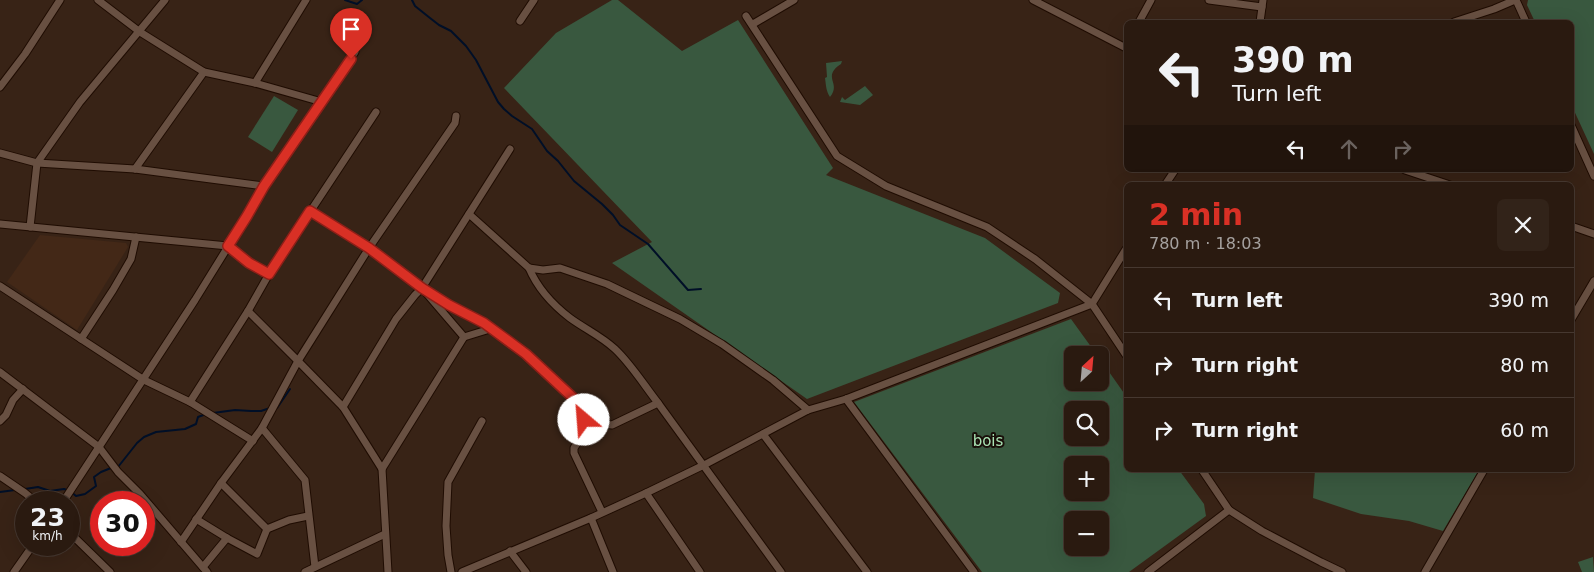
<!DOCTYPE html>
<meta charset="utf-8">
<style>
:root{--surface:#2a1a10;--page:#322319;--text:#f1f3f6;--muted:#a5a19f;--line:#463830;--accent:#d93025}
body{margin:0;font-family:"DejaVu Sans",sans-serif;background:var(--page);color:var(--text);height:100vh;display:flex;flex-direction:column;font-size:19px;white-space:nowrap}
*{box-sizing:border-box;margin:0}
p{font-size:16px;color:var(--muted)}
.icon{flex:none;width:28px;height:28px;fill:none;stroke:currentColor;stroke-width:2;stroke-linecap:round;stroke-linejoin:round}
.map{position:relative;flex:1;overflow:hidden}
.drawer{position:absolute;left:1124px;top:182px;width:450px;height:290px;display:flex;flex-direction:column;background:var(--surface);border-radius:8px;box-shadow:0 5px 20px #0002,0 0 0 1px var(--line)}
.drawer>*{flex:none}
.guide{position:absolute;left:1124px;top:20px;width:450px;height:152px;border-radius:8px;box-shadow:0 5px 20px #0002,0 0 0 1px var(--line);background:#2a1a10;color:var(--text);overflow:hidden}
.needle{width:32px;rotate:26deg}
.tools{position:absolute;left:1064px;top:346px;display:grid;gap:10px}
.tools a{display:grid;place-items:center;width:45px;height:45px;border-radius:8px;background:var(--surface);box-shadow:0 5px 20px #0002,0 0 0 1px var(--line);font-size:25px}
.speed{position:absolute;left:15px;top:491px;display:flex;gap:10px;font-size:25px;font-weight:700;text-align:center}
.speed>*{display:grid;place-content:center;width:65px;height:65px;border-radius:50%;background:var(--surface);box-shadow:0 5px 20px #0002,0 0 0 1px var(--line);line-height:1}
.speed small{font-size:12px;font-weight:400}
.speed .limit{border:8px solid #d22;background:#fff;color:#111}
.pin{position:absolute;display:grid;place-items:center;width:42px;height:42px;color:#fff;margin:-51px -21px;border-radius:50% 50% 50% 0;rotate:-45deg;box-shadow:0 0 5px #0007}
.pin .icon{rotate:45deg}
.me{position:absolute;width:55px;margin:-28px;rotate:333deg;stroke-linejoin:round;filter:drop-shadow(0 0 4px #0008)}
.turn{display:flex;align-items:center;gap:18px;height:105px;padding:0 25px;font-size:22px}
.turn .icon{width:65px;height:65px;stroke-width:2.5}
.turn b{display:block;font-size:35px;line-height:42px}
.lanes{display:flex;align-items:center;height:48px;padding:0 25px;background:#0003;justify-content:center;gap:25px;direction:ltr}
.lanes .off{opacity:.35}
.round{display:grid;place-items:center;flex:none;width:52px;height:52px;border-radius:8px;background:var(--page)}
.summary{display:flex;align-items:center;justify-content:space-between;height:85px;padding:0 25px}
h1{font-size:30px;font-weight:700;line-height:38px;color:var(--accent)}
ul{padding:0;list-style:none}
li{display:flex;align-items:center;gap:15px;height:65px;padding:0 25px;border-top:1px solid var(--line)}
li div{flex:1}
li b{display:block;font-size:19px}
li em{font-style:normal}
.map>svg:first-child{display:block}
.built{fill:#432817}
.green{fill:#39583f;fill-rule:evenodd}
.lines{fill:none;stroke-linecap:round;stroke-linejoin:round}
.stream{stroke:#000f27;stroke-width:2}
.street-casing{stroke:#1f0c02;stroke-width:9}
.street{stroke:#685042;stroke-width:7}
.route-casing{stroke:#8d1f18;stroke-width:12}
.route{stroke:#d93025;stroke-width:9}
.labels{text-anchor:middle;dominant-baseline:central;stroke-width:4;stroke-linejoin:round;paint-order:stroke}
.park-label{font-size:15px;fill:#aae3b4;stroke:#190f09}
</style>
<div class="map">
<svg width="1594" height="572" viewBox="0 0 1594 572">
<rect width="100%" height="100%" fill="#382316"/>
<polygon class="built" points="40,235 126,243 128,247 77,330 7,282"/>
<g class="green">
<polygon points="612,0 618,0 682,51 738,20 833,168 826,175 985,238 1060,293 1058,303 807,399 612,263 652,242 504,88 556,33"/>
<polygon points="1528,0 1594,0 1594,154 1571,104 1571,22 1535,22 1527,5"/>
<path d="M842,61L841,64C821,77 842,83 830,97C826,91 826,85 825,78L827,77L826,63Z"/>
<polygon points="865,86 873,95 860,105 840,102 842,97 845,100"/>
<polygon points="274,96 298,110 272,152 248,137"/>
<path d="M1071,319L1097,355H1072V382H1100V359L1126,396V470H1179L1204,504L1206,516L1129,572H982L854,402ZM1072,410H1100V438H1072ZM1072,465H1100V492H1072ZM1072,520H1100V548H1072Z"/>
<polygon points="1315,470 1479,470 1443,531 1409,521 1361,514 1313,498"/>
<polygon points="1593,557 1594,572 1582,572 1578,562"/>
</g>
<g class="lines">
<g class="stream">
<polyline points="345,0 357,4 362,0"/>
<polyline points="412,0 415,6 430,18 439,25 451,31 466,46 476,60 498,102 504,109 512,116 532,129 547,151 558,161 574,181 602,204 613,215 620,225 648,244 688,290 701,289"/>
<polyline points="275,408 277,408 290,389"/>
<polyline points="213,413 235,410 251,411 261,411 270,408"/>
<polyline points="118,467 137,443 144,437 156,432 185,429 196,424 198,417 206,414"/>
<polyline points="25,489 38,487 50,491 64,489 70,491 76,496 85,494 96,486 94,477 101,472 111,468"/>
<polyline points="0,492 15,490"/>
</g>
<defs>
<g id="street">
<polyline points="98,0 140,32 204,72 255,83 322,102"/>
<polyline points="1033,0 1126,48"/>
<polyline points="1209,0 1262,7"/>
<polyline points="1516,0 1526,22"/>
<polyline points="746,16 837,156 886,186 987,227 1035,259 1092,304 1126,355"/>
<polyline points="520,21 534,0"/>
<polyline points="1139,22 1151,0"/>
<polyline points="1260,22 1263,0"/>
<polyline points="1454,22 1494,9 1515,0"/>
<polyline points="753,24 794,0"/>
<polyline points="255,83 306,0"/>
<polyline points="0,87 25,54 60,0"/>
<polyline points="1571,125 1594,176"/>
<polyline points="0,153 37,163 135,169 264,186"/>
<polyline points="135,169 204,72"/>
<polyline points="1405,170 1450,185"/>
<polyline points="1165,185 1175,170"/>
<polyline points="310,211 369,248 422,288 449,305 484,323 490,329"/>
<polyline points="469,214 529,268 543,270 560,268 607,284 680,319 722,344 773,380 808,410"/>
<polyline points="0,224 228,246 249,263 269,274"/>
<polyline points="1571,226 1594,234"/>
<polyline points="30,227 37,163 80,102 165,0"/>
<path d="M529,268C537,287 553,305 570,318C585,329 601,336 615,349C631,364 644,385 658,403"/>
<polyline points="0,286 144,380 190,402 253,441"/>
<polyline points="422,288 464,337 490,329 526,354 584,408 585,431 574,448 574,453 602,512"/>
<polyline points="248,311 298,361 369,248 455,123 456,116"/>
<polyline points="1571,320 1594,281"/>
<polyline points="81,339 113,290 131,259 136,237"/>
<polyline points="0,372 99,447 118,472 140,494 207,572"/>
<polyline points="846,399 974,572"/>
<polyline points="190,402 248,311 269,274 376,112"/>
<polyline points="343,407 396,319 415,295 422,288 510,149"/>
<polyline points="584,408 604,424"/>
<polyline points="0,421 6,415 13,400 23,389"/>
<polyline points="262,428 305,480 315,567"/>
<polyline points="585,431 604,424 612,425 658,403 781,572"/>
<polyline points="763,434 867,572"/>
<polyline points="1202,470 1229,510 1262,531 1321,562 1342,572"/>
<polyline points="0,476 25,493 36,502"/>
<polyline points="221,483 267,529"/>
<polyline points="646,493 700,572"/>
<polyline points="63,502 195,300 247,216 264,186 355,52"/>
<polyline points="591,518 613,572"/>
<polyline points="196,519 227,538 257,554 267,529 289,520 308,516"/>
<polyline points="69,532 110,572"/>
<polyline points="181,542 221,483 262,428 298,361 343,407 382,469"/>
<polyline points="510,551 526,572"/>
<polyline points="203,567 227,538"/>
<polyline points="14,572 33,545"/>
<polyline points="305,572 385,534"/>
<polyline points="388,572 382,469 464,337"/>
<polyline points="451,572 448,555 446,526 448,482 482,421"/>
<polyline points="462,572 591,518 646,493 704,465 808,410 846,399 1092,304 1126,249"/>
<polyline points="1148,572 1229,510"/>
<polyline points="1425,572 1484,470"/>
</g>
</defs>
<use href="#street" class="street-casing"/>
<use href="#street" class="street"/>
</g>
<g class="lines">
<defs>
<polyline id="route" points="351,59 264,186 247,216 228,246 249,263 269,274 310,211 369,248 422,288 449,305 484,323 526,354 584,408 584,420"/>
</defs>
<use href="#route" class="route-casing"/>
<use href="#route" class="route"/>
</g>
<g class="labels">
<g class="park-label">
<text x="988" y="441">bois</text>
</g>
</g>
</svg>
<div class="tools">
<a><svg class="needle" viewBox="-14 -14 28 28"><path d="M0-13l5 13h-10z" fill="#e53935"/><path d="M0 13l5-13h-10z" fill="#a5a19f"/></svg></a>
<a><svg class="icon" aria-label="search" viewBox="0 0 24 24"><circle cx="10" cy="10" r="6"/><path d="M15 15l6 6"/></svg></a>
<a>+</a>
<a>−</a>
</div>
<div class="speed"><div>23<small>km/h</small></div><div class="limit">30</div></div>
<div class="pin" style="left:351px;top:59px;background:#d93025"><svg class="icon" aria-label="arrive" viewBox="0 0 24 24"><path d="M6 21V4h12l-3 4 3 4H6"/></svg></div>
<svg class="me" style="left:584px;top:420px" viewBox="-20 -20 40 40"><circle r="19" fill="#fff"/><path d="M0-13L10 11 0 6-10 11z" fill="#d93025"/></svg>
<div class="guide">
<div class="turn"><svg class="icon" aria-label="left" viewBox="0 0 24 24"><path d="M17 20v-9H6M10 6l-5 5 5 5"/></svg><div><b>390 m</b>Turn left</div></div>
<div class="lanes"><svg class="icon" aria-label="left" viewBox="0 0 24 24"><path d="M17 20v-9H6M10 6l-5 5 5 5"/></svg><svg class="icon off" aria-label="ahead" viewBox="0 0 24 24"><path d="M12 20V5M6 11l6-6 6 6"/></svg><svg class="icon off" aria-label="right" viewBox="0 0 24 24"><path d="M7 20v-9h11M14 6l5 5-5 5"/></svg></div>
</div>
<section class="drawer">
<div class="summary"><div><h1>2 min</h1><p>780 m · 18:03</p></div><a class="round"><svg class="icon" aria-label="close" viewBox="0 0 24 24"><path d="M6 6l12 12M18 6L6 18"/></svg></a></div>
<ul>
<li><svg class="icon" aria-label="left" viewBox="0 0 24 24"><path d="M17 20v-9H6M10 6l-5 5 5 5"/></svg><div><b>Turn left</b></div><em>390 m</em></li>
<li><svg class="icon" aria-label="right" viewBox="0 0 24 24"><path d="M7 20v-9h11M14 6l5 5-5 5"/></svg><div><b>Turn right</b></div><em>80 m</em></li>
<li><svg class="icon" aria-label="right" viewBox="0 0 24 24"><path d="M7 20v-9h11M14 6l5 5-5 5"/></svg><div><b>Turn right</b></div><em>60 m</em></li>
</ul>
</section>
</div>
